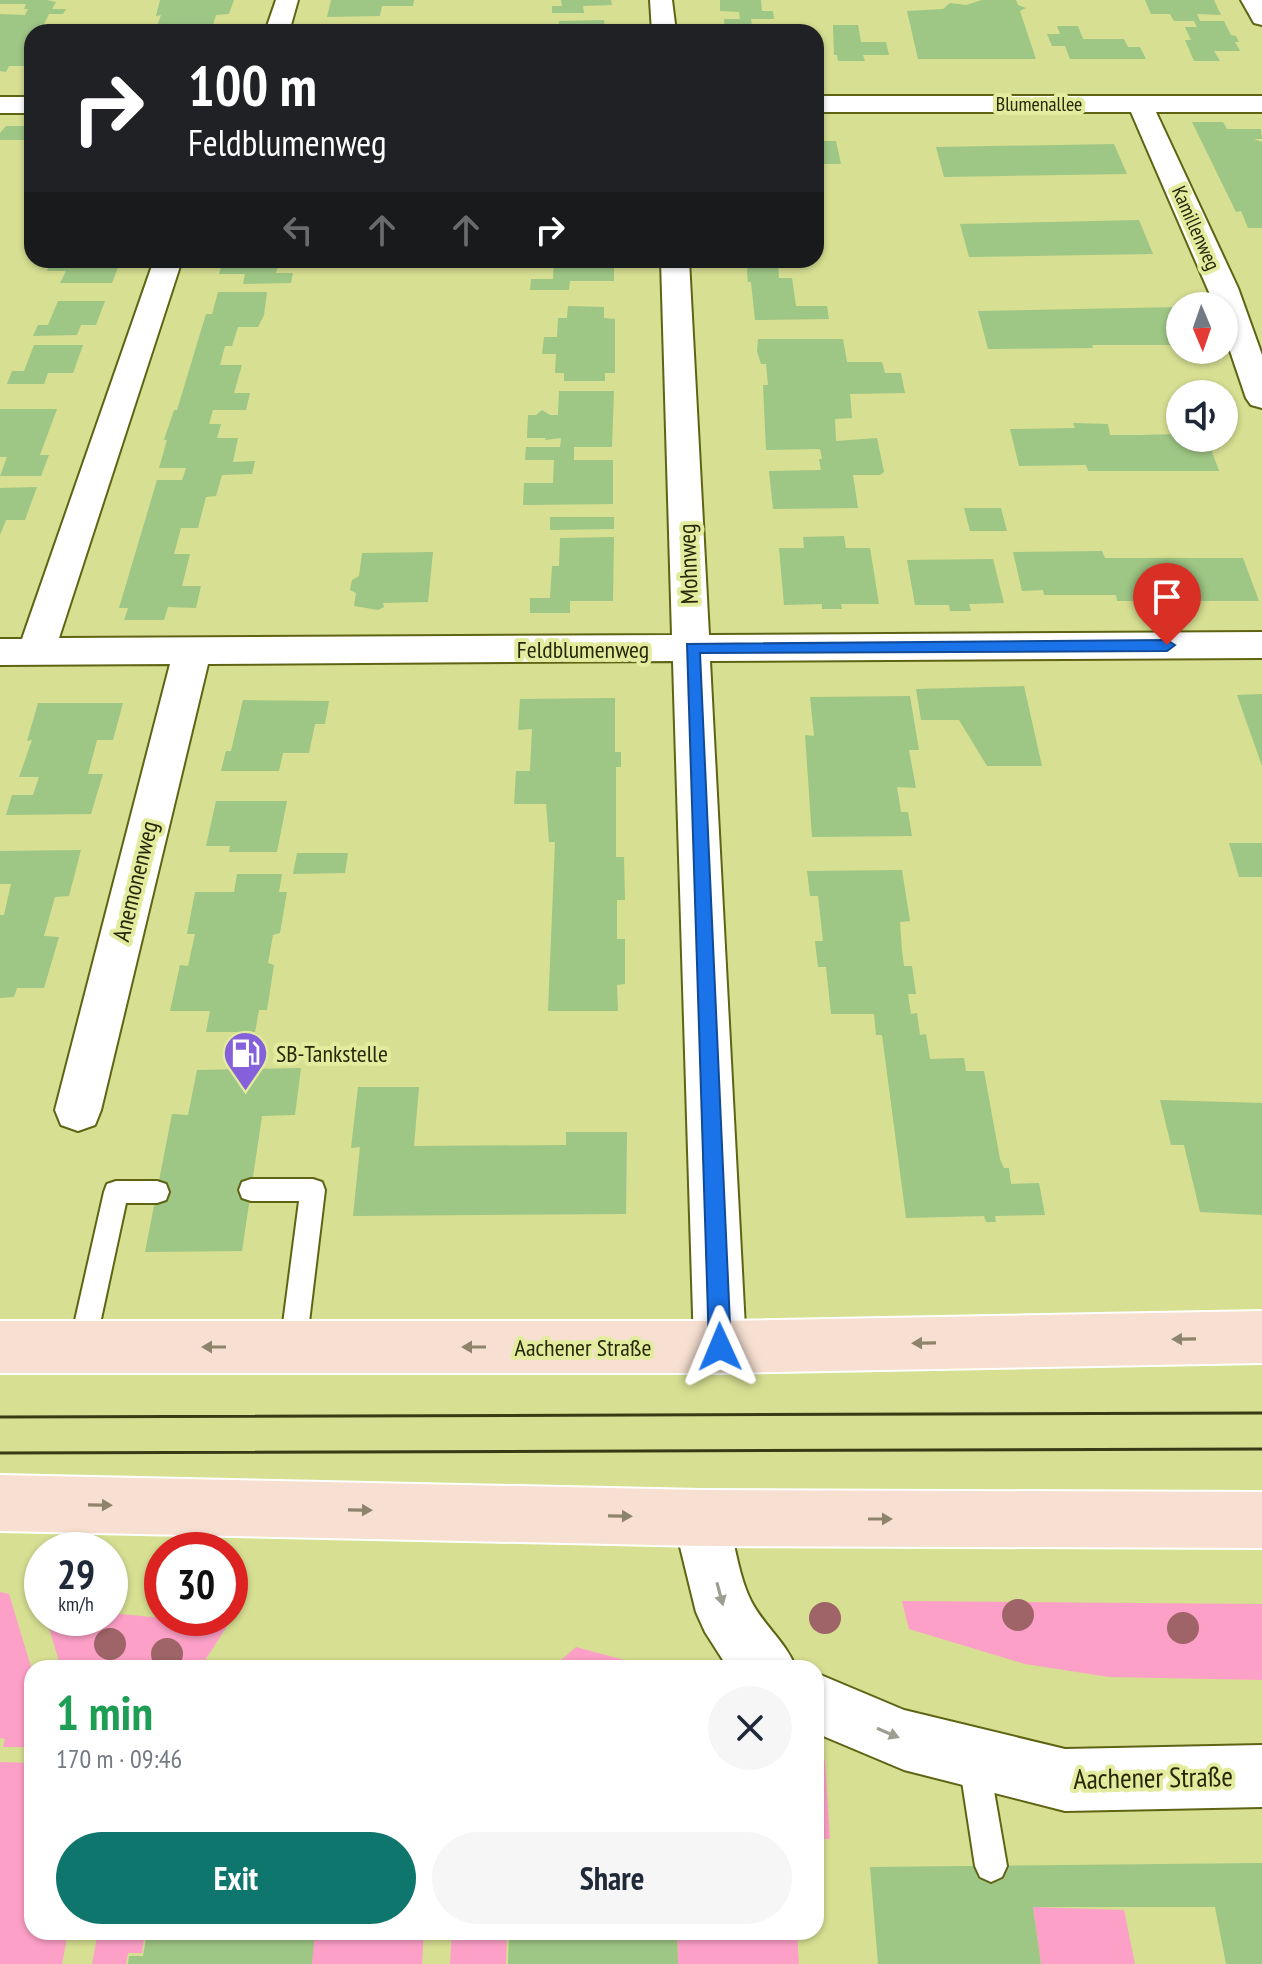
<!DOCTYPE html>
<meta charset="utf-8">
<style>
:root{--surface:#fff;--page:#f6f6f7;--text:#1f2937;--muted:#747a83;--accent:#0f766e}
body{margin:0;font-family:"PT Sans Narrow",sans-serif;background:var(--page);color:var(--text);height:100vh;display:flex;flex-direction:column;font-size:30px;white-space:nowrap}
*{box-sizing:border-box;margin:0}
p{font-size:26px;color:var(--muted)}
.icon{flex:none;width:44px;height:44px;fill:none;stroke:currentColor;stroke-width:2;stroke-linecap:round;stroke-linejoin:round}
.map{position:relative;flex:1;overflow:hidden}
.sheet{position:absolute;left:24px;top:1660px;width:800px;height:280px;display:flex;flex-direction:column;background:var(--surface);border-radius:24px;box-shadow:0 2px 6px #0004}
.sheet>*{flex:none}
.guide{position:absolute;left:24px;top:24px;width:800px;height:244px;border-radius:24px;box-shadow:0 2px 6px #0004;background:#202124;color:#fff;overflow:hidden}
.needle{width:52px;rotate:178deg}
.fabs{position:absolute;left:1166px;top:292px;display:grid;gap:16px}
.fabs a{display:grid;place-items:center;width:72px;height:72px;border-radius:50%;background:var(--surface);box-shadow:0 2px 6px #0004;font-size:40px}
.speed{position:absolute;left:24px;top:1532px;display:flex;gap:16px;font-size:40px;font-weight:700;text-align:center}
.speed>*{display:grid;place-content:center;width:104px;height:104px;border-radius:50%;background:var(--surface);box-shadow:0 2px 6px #0004;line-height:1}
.speed small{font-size:20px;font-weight:400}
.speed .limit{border:12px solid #d22;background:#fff;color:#111}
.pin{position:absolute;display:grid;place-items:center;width:68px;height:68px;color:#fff;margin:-82px -34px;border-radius:50% 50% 50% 0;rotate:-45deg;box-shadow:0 0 8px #0007}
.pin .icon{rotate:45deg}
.me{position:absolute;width:88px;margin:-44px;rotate:359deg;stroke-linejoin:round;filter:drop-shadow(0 0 6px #0008)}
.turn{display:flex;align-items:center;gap:28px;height:168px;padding:0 32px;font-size:36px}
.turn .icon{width:104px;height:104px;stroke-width:2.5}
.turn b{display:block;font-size:56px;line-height:68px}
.lanes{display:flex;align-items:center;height:76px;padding:0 32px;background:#0003;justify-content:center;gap:40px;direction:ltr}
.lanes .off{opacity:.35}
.round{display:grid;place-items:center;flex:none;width:84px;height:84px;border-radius:42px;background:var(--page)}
.head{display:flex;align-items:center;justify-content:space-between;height:136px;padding:0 32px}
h1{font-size:48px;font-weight:600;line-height:60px;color:#1e9e55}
.primary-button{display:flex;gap:16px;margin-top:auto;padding:16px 32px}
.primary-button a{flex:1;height:92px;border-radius:48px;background:var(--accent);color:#fff;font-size:32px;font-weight:600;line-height:92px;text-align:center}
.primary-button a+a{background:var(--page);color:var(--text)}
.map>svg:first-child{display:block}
.green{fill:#fda0c7}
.building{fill:#9ec684}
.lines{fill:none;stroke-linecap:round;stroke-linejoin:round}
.lane-casing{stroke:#5e6413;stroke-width:4}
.street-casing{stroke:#5e6413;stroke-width:4}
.primary-casing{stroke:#fff;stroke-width:4}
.lane{fill:#fff;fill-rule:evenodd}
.street{fill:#fff;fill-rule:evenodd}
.primary{fill:#f7e0d1;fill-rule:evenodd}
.tram{stroke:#383a16;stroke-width:3}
.tree{fill:#9e6467}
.oneway{fill:#8e846c}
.oneway2{fill:#9d9e90}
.route{fill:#1a73e8;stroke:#114b97;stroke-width:2}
.labels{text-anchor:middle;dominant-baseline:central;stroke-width:8;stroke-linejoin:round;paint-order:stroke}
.far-street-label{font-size:20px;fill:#262808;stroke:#e3ec9e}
.street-label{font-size:24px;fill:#262808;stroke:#e3ec9e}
.poi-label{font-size:24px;fill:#262808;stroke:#e3ec9e;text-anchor:start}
.near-street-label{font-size:28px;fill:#262808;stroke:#e3ec9e}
</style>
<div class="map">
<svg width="1262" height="1964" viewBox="0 0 1262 1964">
<rect width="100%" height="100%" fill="#d6df92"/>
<g class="green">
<polygon points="0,1592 9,1594 32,1670 32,1747 3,1747 5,1739 0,1738"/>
<polygon points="902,1601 1262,1604 1262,1680 1109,1677 1025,1664 909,1629"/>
<polygon points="110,1613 162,1618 233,1617 200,1668 61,1668 46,1618 110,1618"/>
<polygon points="576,1647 654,1668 552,1668"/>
<polygon points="816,1756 825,1760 830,1839 816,1839"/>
<polygon points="0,1762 32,1763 32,1932 68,1932 62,1964 0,1964"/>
<polygon points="1033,1907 1124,1910 1135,1964 1041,1964"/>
<polygon points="98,1932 145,1932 142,1953 128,1953 126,1964 92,1964"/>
<polygon points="314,1932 424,1932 422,1964 311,1964"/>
<polygon points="452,1932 507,1932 506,1964 450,1964"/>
<polygon points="677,1932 797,1932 799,1964 678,1964"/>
</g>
<g class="building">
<polygon points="0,0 47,0 56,2 52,9 66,9 63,14 49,14 40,32 32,32 32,66 9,66 6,72 0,71 0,14 25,15 28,9 24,9 26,4 0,4"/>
<polygon points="160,0 234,0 229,14 216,15 211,32 155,32 161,15 156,16"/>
<polygon points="331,0 414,0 413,6 382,6 380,16 327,17"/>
<polygon points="561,0 611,0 612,5 583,6 584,13 552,13 552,6 562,6"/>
<polygon points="720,0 761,0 762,11 773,11 774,19 751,19 752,25 768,25 769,32 725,32 724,19 740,19 739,12 720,11"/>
<polygon points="982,0 1016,0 1018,5 1026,8 1020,11 1036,59 918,59 907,11 943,9 950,3 966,5"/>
<polygon points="1145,0 1214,0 1221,15 1197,14 1200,21 1224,21 1231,35 1236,36 1239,42 1235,42 1240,51 1214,51 1220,61 1194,61 1185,40 1191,40 1185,27 1197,27 1194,21 1174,21 1170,14 1151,14"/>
<polygon points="604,20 605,29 612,29 612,32 558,32 559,21"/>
<polygon points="833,25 858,25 861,42 886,42 889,55 863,55 865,61 838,61 837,55 834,55"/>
<polygon points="1057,26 1078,26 1083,39 1124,39 1128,47 1140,47 1146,59 1070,59 1065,46 1052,46 1047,34 1060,34"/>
<polygon points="1192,122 1223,122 1227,129 1261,129 1262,139 1254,139 1262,142 1262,228 1248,228 1241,211 1236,212"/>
<polygon points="6,126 32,126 32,140 0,140 0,133"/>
<polygon points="816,141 836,141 841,164 818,164 820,172 816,172"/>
<polygon points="1114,144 1127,174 944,177 936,147"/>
<polygon points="1139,220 1153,254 969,257 960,224"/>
<polygon points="51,260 121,260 112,283 60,283 66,271 47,271"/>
<polygon points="223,260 280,260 276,273 293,273 291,283 243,284 245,274 219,274"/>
<polygon points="554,260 614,260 614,281 570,281 569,290 530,290 531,279 553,279"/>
<polygon points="748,260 798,260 799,264 778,264 779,278 792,278 796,306 827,306 829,319 755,320 751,282 748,282 747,272"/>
<polygon points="218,292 267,292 264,315 258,327 238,327 232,346 225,346 220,365 242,365 234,393 250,393 246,410 213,410 209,424 221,424 217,438 238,438 233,462 255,461 252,474 222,475 216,496 206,497 198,528 181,528 174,554 190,554 182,586 201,586 196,608 168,607 164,620 124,620 128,608 119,608 157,480 182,480 186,468 159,468 167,440 164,440 174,410 177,410 206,314 212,314"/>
<polygon points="58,301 105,301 96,325 81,325 77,335 33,336 38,325 48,325"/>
<polygon points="568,306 604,307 604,318 615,319 615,373 605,373 605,381 564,381 564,373 555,373 556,354 542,354 544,337 557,337 558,318 567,318"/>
<polygon points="1180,307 1180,345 1092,345 1093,348 988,349 978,311"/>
<polygon points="758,339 843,339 847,362 882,362 885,373 901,373 905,393 850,394 852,418 835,419 836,441 877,438 884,472 880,475 853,475 858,508 773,509 769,471 821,470 819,459 822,459 820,449 766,450 763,385 768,385 766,364 761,364 757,351"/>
<polygon points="34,345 83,345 73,373 48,373 44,384 7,384 12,371 24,371"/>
<polygon points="559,391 614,391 612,447 574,447 574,460 613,460 613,504 523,505 524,483 553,483 554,460 525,460 526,447 560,447 561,438 545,440 546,438 527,438 528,415 536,415 542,410 550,415 558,415"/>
<polygon points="0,409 57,409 40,455 49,455 41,476 0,476 7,457 0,457"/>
<polygon points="1073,423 1108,424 1110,435 1142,435 1177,434 1172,423 1180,423 1180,438 1207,438 1219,471 1088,471 1086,465 1019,466 1010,429 1075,428"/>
<polygon points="37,487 25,520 6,520 0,535 0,488"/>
<polygon points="964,508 1001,508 1007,531 970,531"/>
<polygon points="550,517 614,517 614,529 550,530"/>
<polygon points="844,536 846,548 870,548 879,604 841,604 842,609 822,609 822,604 784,605 779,548 804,548 803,537"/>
<polygon points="614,537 613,601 570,601 570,613 530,613 530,598 550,598 552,566 559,566 560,538"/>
<polygon points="1102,551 1105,558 1243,558 1259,601 1117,601 1116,595 1044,595 1043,590 1022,591 1013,552"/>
<polygon points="433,552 428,602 383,603 384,607 378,610 354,606 356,593 350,590 352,580 359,576 362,553"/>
<polygon points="993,559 1004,603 969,604 971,611 950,611 949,605 915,605 907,560"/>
<polygon points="1024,686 1042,766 987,766 959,720 921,720 916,689"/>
<polygon points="1262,694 1262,766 1237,695"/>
<polygon points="910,696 919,750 909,750 916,788 897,787 901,812 908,812 912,836 812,837 805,735 814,736 810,697"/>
<polygon points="615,698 615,752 621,752 621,767 616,767 616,857 624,857 625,900 617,900 617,939 625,939 625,984 617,985 618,1011 548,1011 555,842 549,842 546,804 514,804 516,771 530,771 532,729 518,730 520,699"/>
<polygon points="243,700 329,701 325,724 315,724 309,753 283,753 279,771 221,771 226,751 231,751"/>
<polygon points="38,703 123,703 113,740 97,740 88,774 103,774 91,814 6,815 12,795 33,795 39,777 19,777 32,740 27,741"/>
<polygon points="216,801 287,801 277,852 229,852 230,846 206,846"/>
<polygon points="1229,843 1262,843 1262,877 1239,877"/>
<polygon points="81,850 69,896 55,897 44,936 59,937 44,988 17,988 14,997 0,998 0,915 4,915 11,884 0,884 0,851"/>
<polygon points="297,853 348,853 345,873 293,874"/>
<polygon points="902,870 910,921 900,922 902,951 904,966 912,966 916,994 908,994 911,1014 917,1013 920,1035 926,1034 930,1059 964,1058 966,1071 984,1071 1000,1159 1004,1168 1009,1168 1011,1184 1039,1183 1045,1215 995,1216 996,1222 986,1222 984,1216 906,1218 882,1035 876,1035 874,1014 831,1014 826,967 818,967 815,941 823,941 818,896 810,896 807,871"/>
<polygon points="237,874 282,874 279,892 287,892 280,933 273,935 268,963 274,965 267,1010 259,1010 255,1032 206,1032 210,1011 170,1011 180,965 188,966 195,934 187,934 195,892 234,892"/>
<polygon points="301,1068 295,1115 262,1116 242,1251 145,1252 172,1114 188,1115 197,1070"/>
<polygon points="358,1087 419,1087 414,1146 566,1145 566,1132 627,1132 626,1214 353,1216 360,1147 351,1148"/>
<polygon points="1160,1100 1262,1103 1262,1215 1200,1212 1184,1145 1171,1145"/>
<polygon points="1262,1863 1262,1964 1226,1964 1215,1907 1033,1907 1041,1964 878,1964 870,1867"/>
<polygon points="147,1932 315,1932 312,1964 128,1964 129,1956 143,1956"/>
<polygon points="509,1932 677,1932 678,1964 508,1964"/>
</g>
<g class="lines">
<defs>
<g id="lane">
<polygon points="251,1179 313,1179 322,1182 325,1190 306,1347 302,1356 293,1360 284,1356 280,1347 299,1201 251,1201 242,1198 239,1190 242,1182"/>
<polygon points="116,1181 157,1181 166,1184 169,1192 166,1200 157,1203 126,1203 95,1347 91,1356 82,1360 73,1356 69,1347 104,1192 107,1184"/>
<polygon points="974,1747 985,1751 989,1762 1007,1866 1002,1877 991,1882 980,1877 975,1866 959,1762 963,1751"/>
</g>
<g id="street">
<polygon points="276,0 298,0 289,32 265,32"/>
<polygon points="650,0 672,0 676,32 652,32"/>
<polygon points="1241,0 1262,0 1262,25 1254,23"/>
<polygon points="816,96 1262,96 1262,112 1156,112 1238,288 1262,355 1262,408 1251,405 1246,398 1224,333 1224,306 1215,306 1131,112 816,112"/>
<rect x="0" y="97" width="32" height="16"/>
<polygon points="154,260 182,260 59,638 672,635 661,260 689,260 709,635 1262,632 1262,658 710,661 746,1347 738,1365 720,1373 702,1365 694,1347 673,661 208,664 101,1110 95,1125 78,1131 61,1125 55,1110 170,664 0,665 0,639 22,639"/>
<path d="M701,1490L721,1498C734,1530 736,1571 751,1601C764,1626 786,1642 796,1668H728L705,1632L696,1612L673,1518L681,1498Z"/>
<polygon points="816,1673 904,1710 1065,1749 1262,1745 1262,1807 1065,1811 904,1770 816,1733"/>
</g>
<g id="primary">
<polygon points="1262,1311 1262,1363 720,1373 0,1373 0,1321 720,1321"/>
<polygon points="0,1475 701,1490 1262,1492 1262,1548 701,1546 0,1531"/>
</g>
</defs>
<use href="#lane" class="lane-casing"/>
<use href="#street" class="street-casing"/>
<use href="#primary" class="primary-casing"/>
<use href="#lane" class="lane"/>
<use href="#street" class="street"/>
<use href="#primary" class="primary"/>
<g class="tram">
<polyline points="0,1417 1262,1413"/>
<polyline points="0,1453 1262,1449"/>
</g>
</g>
<g class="tree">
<circle cx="1018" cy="1615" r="16"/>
<circle cx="825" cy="1618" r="16"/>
<circle cx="1183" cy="1628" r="16"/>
<circle cx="110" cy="1644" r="16"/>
<circle cx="167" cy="1654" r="16"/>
</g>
<defs><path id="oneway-solid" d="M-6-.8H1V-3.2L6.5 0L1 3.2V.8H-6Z" transform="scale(2)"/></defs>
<g class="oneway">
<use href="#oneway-solid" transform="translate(1184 1339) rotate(179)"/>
<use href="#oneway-solid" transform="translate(924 1343) rotate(179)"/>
<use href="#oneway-solid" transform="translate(214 1347) rotate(180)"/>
<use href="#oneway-solid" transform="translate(474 1347) rotate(180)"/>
<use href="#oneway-solid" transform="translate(100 1505) rotate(1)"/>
<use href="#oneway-solid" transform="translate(360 1510) rotate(1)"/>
<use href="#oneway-solid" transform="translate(620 1516) rotate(1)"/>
<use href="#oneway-solid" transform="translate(880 1519)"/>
</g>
<g class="oneway2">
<use href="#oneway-solid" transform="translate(720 1594) rotate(75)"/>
<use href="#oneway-solid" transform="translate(888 1733) rotate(23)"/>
</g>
<polygon class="route" points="1167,640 1175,645 1167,651 700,653 731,1347 727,1355 720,1358 712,1355 709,1347 687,644"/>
<defs>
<symbol id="fuel-pin" viewBox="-11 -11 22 30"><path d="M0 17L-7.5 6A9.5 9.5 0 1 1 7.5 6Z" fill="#8460da" stroke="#e3ec9e"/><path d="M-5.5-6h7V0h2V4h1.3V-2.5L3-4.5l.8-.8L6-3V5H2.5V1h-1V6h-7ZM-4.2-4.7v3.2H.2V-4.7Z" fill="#fff"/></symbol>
</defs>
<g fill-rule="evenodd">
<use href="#fuel-pin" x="220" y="1028" width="51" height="69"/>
</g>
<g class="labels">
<g class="far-street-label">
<text x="1039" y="104">Blumenallee</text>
<text transform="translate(1196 228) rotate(66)">Kamillenweg</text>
</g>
<g class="street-label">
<text transform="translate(688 564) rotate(-92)">Mohnweg</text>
<text x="583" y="649">Feldblumenweg</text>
<text transform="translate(135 881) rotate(-76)">Anemonenweg</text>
<text x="583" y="1347">Aachener Straße</text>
</g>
<g class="poi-label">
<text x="276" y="1053">SB-Tankstelle</text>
</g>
<g class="near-street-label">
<text transform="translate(1153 1777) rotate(-1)">Aachener Straße</text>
</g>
</g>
</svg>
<div class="fabs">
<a><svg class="needle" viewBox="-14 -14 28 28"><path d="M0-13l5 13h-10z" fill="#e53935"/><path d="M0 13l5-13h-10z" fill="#747a83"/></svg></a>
<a><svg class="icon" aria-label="sound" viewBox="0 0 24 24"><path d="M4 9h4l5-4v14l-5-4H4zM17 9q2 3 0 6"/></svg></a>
</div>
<div class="speed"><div>29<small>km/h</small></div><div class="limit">30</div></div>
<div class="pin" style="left:1167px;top:645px;background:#d93025"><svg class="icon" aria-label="arrive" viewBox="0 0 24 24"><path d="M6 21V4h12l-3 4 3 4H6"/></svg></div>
<svg class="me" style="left:720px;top:1347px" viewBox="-20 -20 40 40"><path d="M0-17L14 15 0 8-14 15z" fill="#1a73e8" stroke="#fff" stroke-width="4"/></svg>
<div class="guide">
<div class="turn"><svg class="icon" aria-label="right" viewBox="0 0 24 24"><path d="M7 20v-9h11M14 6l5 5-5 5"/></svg><div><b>100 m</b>Feldblumenweg</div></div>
<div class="lanes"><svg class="icon off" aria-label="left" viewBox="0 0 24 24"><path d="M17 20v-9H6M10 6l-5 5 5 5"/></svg><svg class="icon off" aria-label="ahead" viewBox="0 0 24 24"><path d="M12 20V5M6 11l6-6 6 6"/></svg><svg class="icon off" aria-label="ahead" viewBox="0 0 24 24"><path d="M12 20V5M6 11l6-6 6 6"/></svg><svg class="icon" aria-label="right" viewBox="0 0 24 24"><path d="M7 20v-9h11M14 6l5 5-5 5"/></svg></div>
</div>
<section class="sheet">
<div class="head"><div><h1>1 min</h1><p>170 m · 09:46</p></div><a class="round"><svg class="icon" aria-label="close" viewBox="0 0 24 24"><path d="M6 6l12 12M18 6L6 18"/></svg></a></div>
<div class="primary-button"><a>Exit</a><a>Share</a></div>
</section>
</div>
